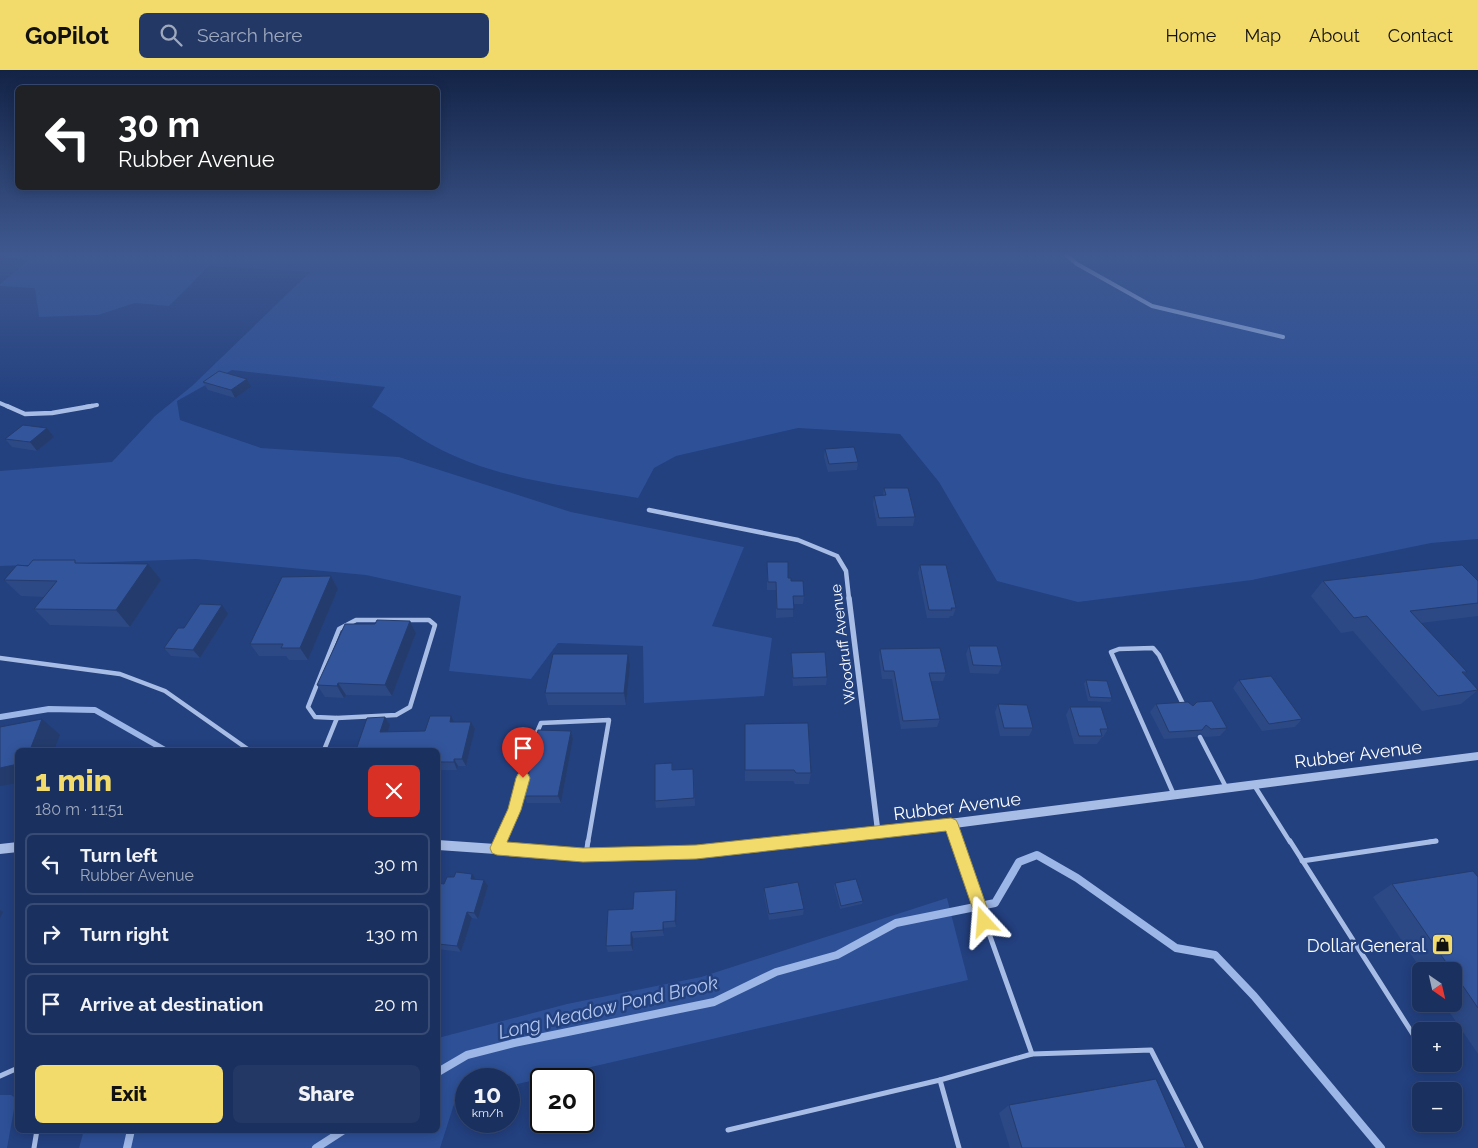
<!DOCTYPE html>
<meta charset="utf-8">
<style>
:root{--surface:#1a305f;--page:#233865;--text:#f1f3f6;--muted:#9fa9bd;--line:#384b74;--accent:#f2db6b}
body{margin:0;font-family:Raleway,sans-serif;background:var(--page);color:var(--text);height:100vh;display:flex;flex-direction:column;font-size:19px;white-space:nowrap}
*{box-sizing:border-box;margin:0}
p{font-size:16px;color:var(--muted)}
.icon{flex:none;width:28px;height:28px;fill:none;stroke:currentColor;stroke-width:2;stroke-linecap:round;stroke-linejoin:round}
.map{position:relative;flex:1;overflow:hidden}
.details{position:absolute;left:15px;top:678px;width:425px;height:385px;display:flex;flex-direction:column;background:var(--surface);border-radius:8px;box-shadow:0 2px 12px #0003,0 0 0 1px var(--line)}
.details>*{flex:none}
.top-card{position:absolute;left:15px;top:15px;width:425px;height:105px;border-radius:8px;box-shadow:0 2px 12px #0003,0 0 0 1px var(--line);background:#202124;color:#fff;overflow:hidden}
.needle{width:32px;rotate:146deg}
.buttons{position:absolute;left:1412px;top:892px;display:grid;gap:10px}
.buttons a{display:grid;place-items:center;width:50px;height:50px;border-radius:8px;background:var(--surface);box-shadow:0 2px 12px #0003,0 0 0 1px var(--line);font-size:25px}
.speed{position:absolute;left:455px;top:998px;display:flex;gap:10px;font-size:25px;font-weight:700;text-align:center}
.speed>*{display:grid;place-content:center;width:65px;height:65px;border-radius:50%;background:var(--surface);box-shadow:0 2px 12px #0003,0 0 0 1px var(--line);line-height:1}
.speed small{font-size:12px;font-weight:400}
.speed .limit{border:2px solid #111;border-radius:8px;background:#fff;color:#111}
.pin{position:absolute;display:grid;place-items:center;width:42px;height:42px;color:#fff;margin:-51px -21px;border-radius:50% 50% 50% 0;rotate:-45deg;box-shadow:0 0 5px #0007}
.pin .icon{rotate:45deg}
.me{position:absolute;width:55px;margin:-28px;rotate:341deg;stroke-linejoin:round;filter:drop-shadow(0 0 4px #0008)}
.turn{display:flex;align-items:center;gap:18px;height:105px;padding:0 20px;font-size:22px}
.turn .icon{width:65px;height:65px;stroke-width:2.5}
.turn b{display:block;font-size:35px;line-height:42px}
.round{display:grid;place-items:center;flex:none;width:52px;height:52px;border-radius:8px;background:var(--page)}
.head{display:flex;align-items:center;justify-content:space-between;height:85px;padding:0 20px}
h1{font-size:30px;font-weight:800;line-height:38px;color:var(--accent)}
.cta{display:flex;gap:10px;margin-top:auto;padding:10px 20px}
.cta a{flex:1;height:58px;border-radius:8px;background:var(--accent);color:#111;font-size:20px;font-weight:800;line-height:58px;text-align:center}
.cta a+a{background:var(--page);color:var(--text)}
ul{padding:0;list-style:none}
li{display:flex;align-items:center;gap:15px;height:62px;margin:0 10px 8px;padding:0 10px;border:2px solid var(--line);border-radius:8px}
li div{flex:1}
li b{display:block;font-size:19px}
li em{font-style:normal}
header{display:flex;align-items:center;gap:30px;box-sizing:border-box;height:70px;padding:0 25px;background:var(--accent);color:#111}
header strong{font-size:24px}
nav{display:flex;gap:28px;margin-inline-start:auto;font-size:18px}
.search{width:350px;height:45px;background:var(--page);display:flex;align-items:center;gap:12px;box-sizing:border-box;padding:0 18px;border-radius:8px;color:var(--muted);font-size:19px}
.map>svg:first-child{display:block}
.green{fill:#2d5097}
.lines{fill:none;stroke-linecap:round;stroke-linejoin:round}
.stream-far2{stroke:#9cb6e7;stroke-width:4}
.stream-far1{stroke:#9cb6e7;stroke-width:6}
.stream{stroke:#9cb6e7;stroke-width:8}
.service-far1{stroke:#a8bde6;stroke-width:4.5}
.service{stroke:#a8bde6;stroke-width:5}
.minor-far2{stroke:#a8bde6;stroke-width:4}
.minor-far1{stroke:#a8bde6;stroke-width:4.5}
.minor{stroke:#a8bde6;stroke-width:5.5}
.tertiary{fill:#a8bde6;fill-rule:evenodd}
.wall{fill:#2c4986}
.shaded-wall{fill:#243c6d}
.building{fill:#33559c;stroke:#243c6d}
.route{fill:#f2db6b;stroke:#9d8e46}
.labels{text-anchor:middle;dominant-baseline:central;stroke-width:5;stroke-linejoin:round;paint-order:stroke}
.street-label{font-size:15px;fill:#fff;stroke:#23407f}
.near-street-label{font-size:18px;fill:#fff;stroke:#23407f}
.near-poi-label{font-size:18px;fill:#fff;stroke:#23407f;text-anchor:end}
.near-water-label{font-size:19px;font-style:italic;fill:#b3c7ee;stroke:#23407f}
</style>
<header>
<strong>GoPilot</strong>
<div class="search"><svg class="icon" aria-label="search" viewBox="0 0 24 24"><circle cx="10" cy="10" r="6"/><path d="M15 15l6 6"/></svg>Search here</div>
<nav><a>Home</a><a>Map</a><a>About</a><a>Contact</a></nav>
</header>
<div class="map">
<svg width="1478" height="1078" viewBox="0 0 1478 1078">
<rect width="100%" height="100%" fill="#23407f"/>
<g class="green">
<path d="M0,184H1478V469L1431,473L1252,510L1078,532L997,511L939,412L900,364L798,358L676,386L654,398L638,428C570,416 496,410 434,376C414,365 393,349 372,337L385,317L232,300L177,331L180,350L261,378L399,387L571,442L744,477L712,556L772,568L764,626L644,633L643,576L558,573L531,609L449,601L461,526L366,505L196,489L0,496V401L112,392L155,346L192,316L310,202L209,196L169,236L135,233L98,245L39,247L35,218L0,216V214L29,190L0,186Z"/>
<polygon points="947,828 968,910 509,1016 509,1009 466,1009 466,1025 456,1028 440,1078 79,1078 84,1060 438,1060 438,968 567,934 701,907"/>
<polygon points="0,1025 11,1025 16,1028 7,1078 0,1078"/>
</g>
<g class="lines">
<polyline class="stream-far2" points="1065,184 1077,194 1152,236 1283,267"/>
<polyline class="stream-far1" points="0,647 49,639 95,640 165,680"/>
<g class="stream">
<polyline points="438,1002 467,985 514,973 714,932 776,902 837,885 896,853 995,833 1019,792 1037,785 1077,808 1176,878 1215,885 1254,926 1381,1078"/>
<polyline points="127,1078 131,1060"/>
<polyline points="316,1078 344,1060"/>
</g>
<g class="service-far1">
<polygon points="356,550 429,550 435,555 410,637 396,645 337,648 315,647 308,637 339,559"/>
<polyline points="0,588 120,604 165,621 249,680"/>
<polyline points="1200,667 1227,719"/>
<polyline points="324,680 337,648"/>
<polyline points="1254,715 1290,772"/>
<polyline points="1174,725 1111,582 1119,579 1153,578 1159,585 1184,636"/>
<polyline points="951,755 957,772"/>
<polyline points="500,772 514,740 531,676 541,653 609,650 588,772"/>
<polyline points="1429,772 1436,771"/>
</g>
<g class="service">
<polyline points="956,771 1032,984"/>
<polyline points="1290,771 1416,969"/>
<polyline points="497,778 500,771"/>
<polyline points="586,785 588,771"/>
<polyline points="1302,791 1436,771"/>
<polyline points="0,1006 18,998"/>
<polyline points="728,1060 940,1010"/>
<polyline points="34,1078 37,1060"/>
<polyline points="959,1078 940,1010 1032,984 1151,980 1201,1078"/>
</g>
<g class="minor-far2">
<polyline points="0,333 9,337"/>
<polyline points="85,337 97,335"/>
</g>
<g class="minor-far1">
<polyline points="7,336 25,344 52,343 92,336"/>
<polyline points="649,440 798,470 837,486 846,501 849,529"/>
</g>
<polyline class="minor" points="849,528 878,763"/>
<g class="tertiary">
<polygon points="1478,682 1478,690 878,768 696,787 583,790 438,780 438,770 583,780 696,777 878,758"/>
<polygon points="18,772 18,782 0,784 0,774"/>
</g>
</g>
<g class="wall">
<polygon points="203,312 251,317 235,328 208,320"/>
<polygon points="47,358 54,367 37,381 12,377 5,369"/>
<polygon points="825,379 858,392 857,400 828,402 824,387"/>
<polygon points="884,418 915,447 913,456 877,456 873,434 874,426 883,425"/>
<polygon points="767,492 791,511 804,526 803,534 793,534 793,547 776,548 776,520 767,520"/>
<polygon points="77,493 161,510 130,557 50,555 34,539 44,527 21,526 4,510 28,496"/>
<polygon points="920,495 956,538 953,546 950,546 949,548 927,548 918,503"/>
<polygon points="331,506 338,519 308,590 289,590 286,586 259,586 250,574"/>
<polygon points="1323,511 1478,511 1478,546 1421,553 1467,602 1463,604 1478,620 1461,634 1422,641 1353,561 1341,563 1311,526"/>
<polygon points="228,544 200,588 171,586 164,578 184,558"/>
<polygon points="410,551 416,563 392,626 346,625 344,628 325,627 317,615 375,554"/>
<polygon points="969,576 1002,596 998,604 970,603 966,584"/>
<polygon points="880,579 946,603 943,611 931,611 940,649 937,657 901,659 892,609 882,609 879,587"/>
<polygon points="791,583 827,607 826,615 793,616 791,591"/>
<polygon points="630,596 626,635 548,635 545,623"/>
<polygon points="1086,610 1112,628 1110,632 1088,631 1084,614"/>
<polygon points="1239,610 1302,649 1295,657 1262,661 1233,618"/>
<polygon points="998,634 1033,658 1029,666 1000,666 995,642"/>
<polygon points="1156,634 1193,636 1227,658 1220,666 1205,667 1200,663 1196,667 1164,669 1150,642"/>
<polygon points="1070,637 1108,659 1103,667 1102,667 1097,674 1074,674 1066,645"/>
<polygon points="385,647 390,655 387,662 425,661 454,652 471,652 475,659 466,696 458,696 457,700 438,700 438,680 356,680"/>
<polygon points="745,654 811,703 809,714 795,714 793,711 745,711"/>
<polygon points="571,661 573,669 561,733 527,733 524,726"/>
<polygon points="672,693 673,700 694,706 695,736 656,738 655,731"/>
<polygon points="1478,807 1478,984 1444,934 1454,934 1454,901 1422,901 1373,827 1392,814"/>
<polygon points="475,809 484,810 488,816 478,849 472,848 461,882 438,879 438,813 444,814"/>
<polygon points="835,813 863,831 862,834 840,839 834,817"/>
<polygon points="764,818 804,839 803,845 769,850 764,824"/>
<polygon points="676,820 677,826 676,857 664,858 664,866 633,868 633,881 608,882 606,876 633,839"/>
<polygon points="1009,1035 1186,1078 1010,1078 999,1043"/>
</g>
<g class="shaded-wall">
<polygon points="247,309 251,317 235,328 231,320"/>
<polygon points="47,358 54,367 37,381 30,372"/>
<polygon points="148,494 161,510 130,557 116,540"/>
<polygon points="331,506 338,519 308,590 300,578"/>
<polygon points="222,535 228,544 200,588 193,580"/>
<polygon points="410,551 416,563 392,626 385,615"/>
<polygon points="628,584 630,596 626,635 624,623"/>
<polygon points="338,613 346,625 344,628 337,616"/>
<polygon points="451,646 455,654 450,652"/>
<polygon points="385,647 390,655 385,670 380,662"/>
<polygon points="42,649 60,665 54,680 30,680"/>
<polygon points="471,652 475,659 466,696 462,689"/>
<polygon points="571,661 573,669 561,733 558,726"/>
<polygon points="454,689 458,696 457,700 454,692"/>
<polygon points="18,694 18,713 0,716 0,698"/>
<polygon points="472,804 476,810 471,809"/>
<polygon points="484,810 488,816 478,849 474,843"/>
<polygon points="676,820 677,826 676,857 675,851"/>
<polygon points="0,840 3,842 0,848"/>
<polygon points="467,842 472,848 461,882 457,876"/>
<polygon points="663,852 664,858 664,866 663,860"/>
<polygon points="631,862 633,868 633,881 631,875"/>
</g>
<g class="building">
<polygon points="219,301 247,309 231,320 203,312"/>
<polygon points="23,355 47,358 30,372 5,369"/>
<polygon points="854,377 858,392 829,394 825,379"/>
<polygon points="884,418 908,418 915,447 879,448 874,426 886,425"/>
<polygon points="33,490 75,490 75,493 148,494 116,540 34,539 57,511 4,510 17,495 28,496"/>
<polygon points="767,492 788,492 788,508 791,508 791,511 803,511 804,526 793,526 794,539 777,539 776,512 768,512"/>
<polygon points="920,495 946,495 956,538 951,538 952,540 929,540"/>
<polygon points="1462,495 1478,511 1478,533 1410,541 1467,602 1462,602 1478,620 1438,626 1367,546 1354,548 1323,511"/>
<polygon points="331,506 300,578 281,578 283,574 250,574 282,507"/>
<polygon points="200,534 222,535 193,580 164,578 178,558 184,558"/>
<polygon points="377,550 410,551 385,615 338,613 337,616 317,615 345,554 375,554"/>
<polygon points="969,576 997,576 1002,596 973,595"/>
<polygon points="940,578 946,603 929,603 940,649 903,651 894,601 884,601 880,579"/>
<polygon points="825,582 827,607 793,608 791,583"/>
<polygon points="553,584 628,584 624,623 545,623"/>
<polygon points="1271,606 1302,649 1269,654 1239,610"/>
<polygon points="1086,610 1107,611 1112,628 1090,627"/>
<polygon points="1212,631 1227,658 1211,659 1206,655 1202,660 1169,662 1156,634 1188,632 1193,636 1197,632"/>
<polygon points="998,634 1027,635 1033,658 1004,658"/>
<polygon points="1070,637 1101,637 1108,659 1100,659 1102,666 1079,666"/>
<polygon points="430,646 451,646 450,652 471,652 462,689 454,689 454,692 438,692 438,680 432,680 432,679 421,680 356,680 367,648 385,647 380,662 425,661"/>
<polygon points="42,649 30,680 18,680 18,694 0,698 0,657"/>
<polygon points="808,653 811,703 796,703 794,700 745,700 745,654"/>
<polygon points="538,660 571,661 558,726 524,726"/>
<polygon points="672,693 672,700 693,699 694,728 655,731 655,694"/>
<polygon points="1473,801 1478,807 1478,938 1454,903 1454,901 1452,901 1392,814"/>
<polygon points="456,802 472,804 471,809 484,810 474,843 467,842 457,876 438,874 438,813 444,814 447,807 454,807"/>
<polygon points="856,809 863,831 841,836 835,813"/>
<polygon points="798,812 804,839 769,844 764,818"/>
<polygon points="676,820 675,851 663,852 663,860 631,862 631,875 606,876 608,840 633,839 634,822"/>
<polygon points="1156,1009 1186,1078 1022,1078 1009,1035"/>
</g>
<linearGradient id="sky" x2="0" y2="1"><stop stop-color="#132346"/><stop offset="0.55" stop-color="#3f5990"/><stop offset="1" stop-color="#3f5990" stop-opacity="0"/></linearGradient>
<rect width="1478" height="335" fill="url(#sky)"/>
<polygon class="route" points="523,702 528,704 530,708 521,740 507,772 583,778 696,775 951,748 956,750 958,754 992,852 990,857 984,859 979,857 946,761 696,789 583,792 497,785 492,783 490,778 508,739 516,708 518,704"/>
<defs>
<symbol id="shop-square" viewBox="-11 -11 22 22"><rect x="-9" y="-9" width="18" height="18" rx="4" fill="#f2db6b" stroke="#23407f"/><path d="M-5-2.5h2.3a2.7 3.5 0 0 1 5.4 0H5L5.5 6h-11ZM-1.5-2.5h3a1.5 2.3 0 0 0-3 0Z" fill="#111"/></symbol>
</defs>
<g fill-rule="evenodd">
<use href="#shop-square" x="1430" y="862" width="25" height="25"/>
</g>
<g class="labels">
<g class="street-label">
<text transform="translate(843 574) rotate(-97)">Woodruff Avenue</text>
</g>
<g class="near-street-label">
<text transform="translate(1358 684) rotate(-7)">Rubber Avenue</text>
<text transform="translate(957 736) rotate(-7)">Rubber Avenue</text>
</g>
<g class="near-poi-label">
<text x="1426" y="875">Dollar General</text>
</g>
<g class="near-water-label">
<text transform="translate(608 937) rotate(-13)">Long Meadow Pond Brook</text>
</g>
</g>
</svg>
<div class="buttons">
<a><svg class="needle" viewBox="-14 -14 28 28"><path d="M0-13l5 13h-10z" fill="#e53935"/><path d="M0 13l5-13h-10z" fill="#9fa9bd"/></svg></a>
<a>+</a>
<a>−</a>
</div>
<div class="speed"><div>10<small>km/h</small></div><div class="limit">20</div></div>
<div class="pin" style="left:523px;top:708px;background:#d93025"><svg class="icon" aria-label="arrive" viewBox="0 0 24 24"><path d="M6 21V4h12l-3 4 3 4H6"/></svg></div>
<svg class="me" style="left:984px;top:852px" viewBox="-20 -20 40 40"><path d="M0-17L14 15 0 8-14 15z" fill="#f2db6b" stroke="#fff" stroke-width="4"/></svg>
<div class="top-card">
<div class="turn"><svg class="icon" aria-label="left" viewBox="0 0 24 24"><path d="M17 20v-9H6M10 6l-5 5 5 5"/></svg><div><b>30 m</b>Rubber Avenue</div></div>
</div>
<section class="details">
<div class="head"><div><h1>1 min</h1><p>180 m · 11:51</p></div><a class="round" style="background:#d93025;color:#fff"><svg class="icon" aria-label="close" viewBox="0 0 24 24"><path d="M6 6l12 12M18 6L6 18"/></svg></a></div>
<ul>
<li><svg class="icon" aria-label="left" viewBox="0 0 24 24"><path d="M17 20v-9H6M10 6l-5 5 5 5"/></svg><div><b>Turn left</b><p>Rubber Avenue</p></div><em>30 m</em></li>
<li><svg class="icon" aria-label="right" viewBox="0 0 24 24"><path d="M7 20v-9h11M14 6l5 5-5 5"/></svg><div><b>Turn right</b></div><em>130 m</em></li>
<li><svg class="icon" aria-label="arrive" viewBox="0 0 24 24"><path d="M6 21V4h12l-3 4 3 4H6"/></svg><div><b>Arrive at destination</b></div><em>20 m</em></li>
</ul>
<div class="cta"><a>Exit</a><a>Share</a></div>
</section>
</div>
